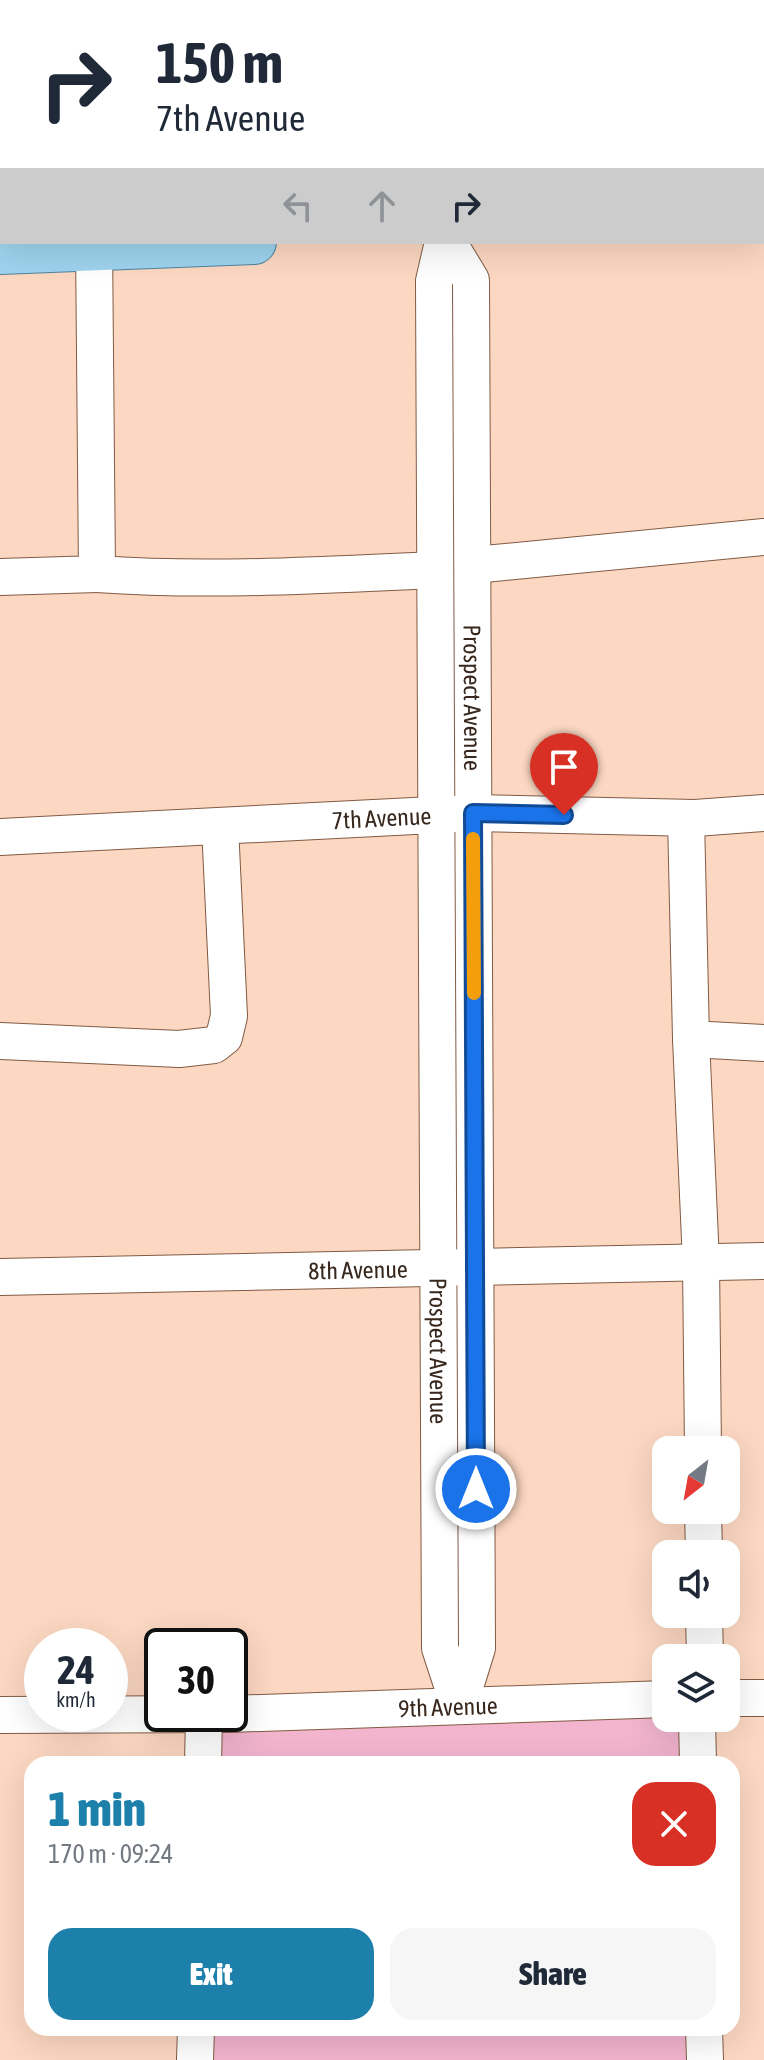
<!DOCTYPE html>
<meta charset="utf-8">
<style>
:root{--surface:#fff;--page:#f6f6f7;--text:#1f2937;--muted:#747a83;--accent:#1d80ab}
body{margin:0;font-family:"Asap Condensed",sans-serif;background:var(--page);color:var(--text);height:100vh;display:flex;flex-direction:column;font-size:30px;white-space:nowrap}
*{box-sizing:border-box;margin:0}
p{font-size:26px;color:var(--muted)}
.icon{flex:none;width:44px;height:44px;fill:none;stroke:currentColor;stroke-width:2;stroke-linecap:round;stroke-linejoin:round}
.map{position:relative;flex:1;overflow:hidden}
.sheet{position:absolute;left:24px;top:1756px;width:716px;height:280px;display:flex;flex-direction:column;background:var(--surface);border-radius:24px;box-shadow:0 8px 32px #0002}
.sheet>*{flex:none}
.banner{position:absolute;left:0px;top:0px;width:764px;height:244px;box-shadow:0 8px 32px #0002;background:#fff;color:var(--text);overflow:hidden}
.needle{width:52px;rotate:211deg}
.controls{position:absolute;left:652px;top:1436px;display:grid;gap:16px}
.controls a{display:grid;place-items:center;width:88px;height:88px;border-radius:16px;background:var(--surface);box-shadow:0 8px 32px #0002;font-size:40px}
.speed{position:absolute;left:24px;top:1628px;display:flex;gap:16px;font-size:40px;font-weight:700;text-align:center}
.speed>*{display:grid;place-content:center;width:104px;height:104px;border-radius:50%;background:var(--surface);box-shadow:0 8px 32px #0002;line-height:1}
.speed small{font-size:20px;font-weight:400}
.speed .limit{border:4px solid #111;border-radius:12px;background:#fff;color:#111}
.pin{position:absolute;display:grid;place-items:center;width:68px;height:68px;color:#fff;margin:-82px -34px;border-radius:50% 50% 50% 0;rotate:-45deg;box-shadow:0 0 8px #0007}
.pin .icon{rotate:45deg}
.me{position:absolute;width:88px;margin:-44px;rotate:0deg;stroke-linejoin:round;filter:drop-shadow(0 0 6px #0008)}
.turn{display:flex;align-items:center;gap:28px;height:168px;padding:0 24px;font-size:36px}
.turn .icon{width:104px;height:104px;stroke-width:2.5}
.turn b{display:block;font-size:56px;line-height:68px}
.lanes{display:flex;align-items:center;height:76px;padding:0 24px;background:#0003;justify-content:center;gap:40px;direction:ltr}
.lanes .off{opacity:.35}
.round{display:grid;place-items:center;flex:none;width:84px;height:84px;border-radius:24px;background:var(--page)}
.head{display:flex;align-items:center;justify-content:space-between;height:136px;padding:0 24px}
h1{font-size:48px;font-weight:800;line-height:60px;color:var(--accent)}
.button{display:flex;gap:16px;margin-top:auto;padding:16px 24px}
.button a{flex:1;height:92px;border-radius:24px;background:var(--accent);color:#fff;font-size:32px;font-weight:800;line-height:92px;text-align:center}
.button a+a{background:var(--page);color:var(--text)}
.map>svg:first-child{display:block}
.green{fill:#f3b5ce}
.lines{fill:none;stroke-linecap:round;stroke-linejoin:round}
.minor-casing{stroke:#815b43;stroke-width:38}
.major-casing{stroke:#50839e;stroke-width:46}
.minor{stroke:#fff;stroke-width:36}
.major{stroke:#9ed3ee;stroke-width:44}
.route-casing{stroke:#114b97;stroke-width:20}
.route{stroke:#1a73e8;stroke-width:14}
.slow{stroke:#f59e0b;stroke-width:14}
.labels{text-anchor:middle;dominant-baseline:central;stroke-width:8;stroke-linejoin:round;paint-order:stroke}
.street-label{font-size:24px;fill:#37271d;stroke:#fcd8c2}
</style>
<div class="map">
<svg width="764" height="2060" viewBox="0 0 764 2060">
<rect width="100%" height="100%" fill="#fcd8c2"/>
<g class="green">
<polygon points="666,1699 666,1718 697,1718 696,1764 203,1764 204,1715"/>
<polygon points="196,2028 695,2028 694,2060 195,2060"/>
</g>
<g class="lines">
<defs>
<g id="minor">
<polyline points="83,0 83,2"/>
<polyline points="426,0 426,2"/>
<polyline points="612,0 612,2"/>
<polyline points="696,0 696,2"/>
<polyline points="0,144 2,144"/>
<path id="s1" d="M443,242L434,281L440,1648L459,1706"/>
<path id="s2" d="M448,242L471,280L477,1648L459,1706"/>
<polyline points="474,565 764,537"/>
<path d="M97,574C209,582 323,575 435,570"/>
<polyline points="0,577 97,574 94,242"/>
<polyline points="686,818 691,1039 764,1043"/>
<path id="s3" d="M0,837L473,813L695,818L764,813"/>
<polyline points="691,1039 701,1262 703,1450"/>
<polyline points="0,1041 179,1049 214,1045 224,1037 229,1016 220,826"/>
<path id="s4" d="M0,1277L764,1261"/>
<polyline points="703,1510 704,1554"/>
<polyline points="704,1614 705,1658"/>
<polyline points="726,1698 764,1698"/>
<path id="s5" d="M230,1714L666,1699"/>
<polyline points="0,1715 224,1714"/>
<polyline points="697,1718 698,1764"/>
<polyline points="203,1764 204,1715"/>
<polyline points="704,2028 705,2060"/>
<polyline points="195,2060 196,2028"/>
</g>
<g id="major">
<polyline points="762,215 764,215"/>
<polyline points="0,252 254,242"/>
</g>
</defs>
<use href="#minor" class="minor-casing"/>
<use href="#major" class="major-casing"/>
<use href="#minor" class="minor"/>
<use href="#major" class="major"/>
</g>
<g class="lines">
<defs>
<polyline id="route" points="476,1489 473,813 564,815"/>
</defs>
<use href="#route" class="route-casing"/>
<use href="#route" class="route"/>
<polyline class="slow" points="473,839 474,993"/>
</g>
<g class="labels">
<g class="street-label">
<text stroke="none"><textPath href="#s2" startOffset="462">Prospect Avenue</textPath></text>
<text stroke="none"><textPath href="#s3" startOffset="382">7th Avenue</textPath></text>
<text stroke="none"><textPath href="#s4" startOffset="358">8th Avenue</textPath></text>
<text stroke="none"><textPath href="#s1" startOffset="1110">Prospect Avenue</textPath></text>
<text stroke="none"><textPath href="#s5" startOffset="218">9th Avenue</textPath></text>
</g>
</g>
</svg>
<div class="controls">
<a><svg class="needle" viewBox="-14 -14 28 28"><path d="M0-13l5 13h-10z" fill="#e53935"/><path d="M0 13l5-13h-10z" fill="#747a83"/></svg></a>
<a><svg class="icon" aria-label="sound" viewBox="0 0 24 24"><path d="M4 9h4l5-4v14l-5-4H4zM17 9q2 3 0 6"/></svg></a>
<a><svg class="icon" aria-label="layers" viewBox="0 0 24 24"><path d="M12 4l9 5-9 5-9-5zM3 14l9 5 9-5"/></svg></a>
</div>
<div class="speed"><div>24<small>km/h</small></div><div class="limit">30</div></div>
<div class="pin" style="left:564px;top:815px;background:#d93025"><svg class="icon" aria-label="arrive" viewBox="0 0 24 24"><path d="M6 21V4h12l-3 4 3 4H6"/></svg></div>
<svg class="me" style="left:476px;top:1489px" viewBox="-20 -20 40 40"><circle r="17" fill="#1a73e8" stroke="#fff" stroke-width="3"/><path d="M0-11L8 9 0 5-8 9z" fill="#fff"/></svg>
<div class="banner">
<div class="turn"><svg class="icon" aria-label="right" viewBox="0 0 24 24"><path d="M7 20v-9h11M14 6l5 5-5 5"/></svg><div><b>150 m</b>7th Avenue</div></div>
<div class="lanes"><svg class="icon off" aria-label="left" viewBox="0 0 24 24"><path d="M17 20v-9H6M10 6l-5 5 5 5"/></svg><svg class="icon off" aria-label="ahead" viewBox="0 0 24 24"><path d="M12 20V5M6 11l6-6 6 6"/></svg><svg class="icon" aria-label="right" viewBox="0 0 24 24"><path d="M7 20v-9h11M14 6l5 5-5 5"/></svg></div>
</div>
<section class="sheet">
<div class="head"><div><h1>1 min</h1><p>170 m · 09:24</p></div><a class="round" style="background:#d93025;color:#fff"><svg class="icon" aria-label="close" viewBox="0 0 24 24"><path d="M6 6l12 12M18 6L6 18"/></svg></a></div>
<div class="button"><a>Exit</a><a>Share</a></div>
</section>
</div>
